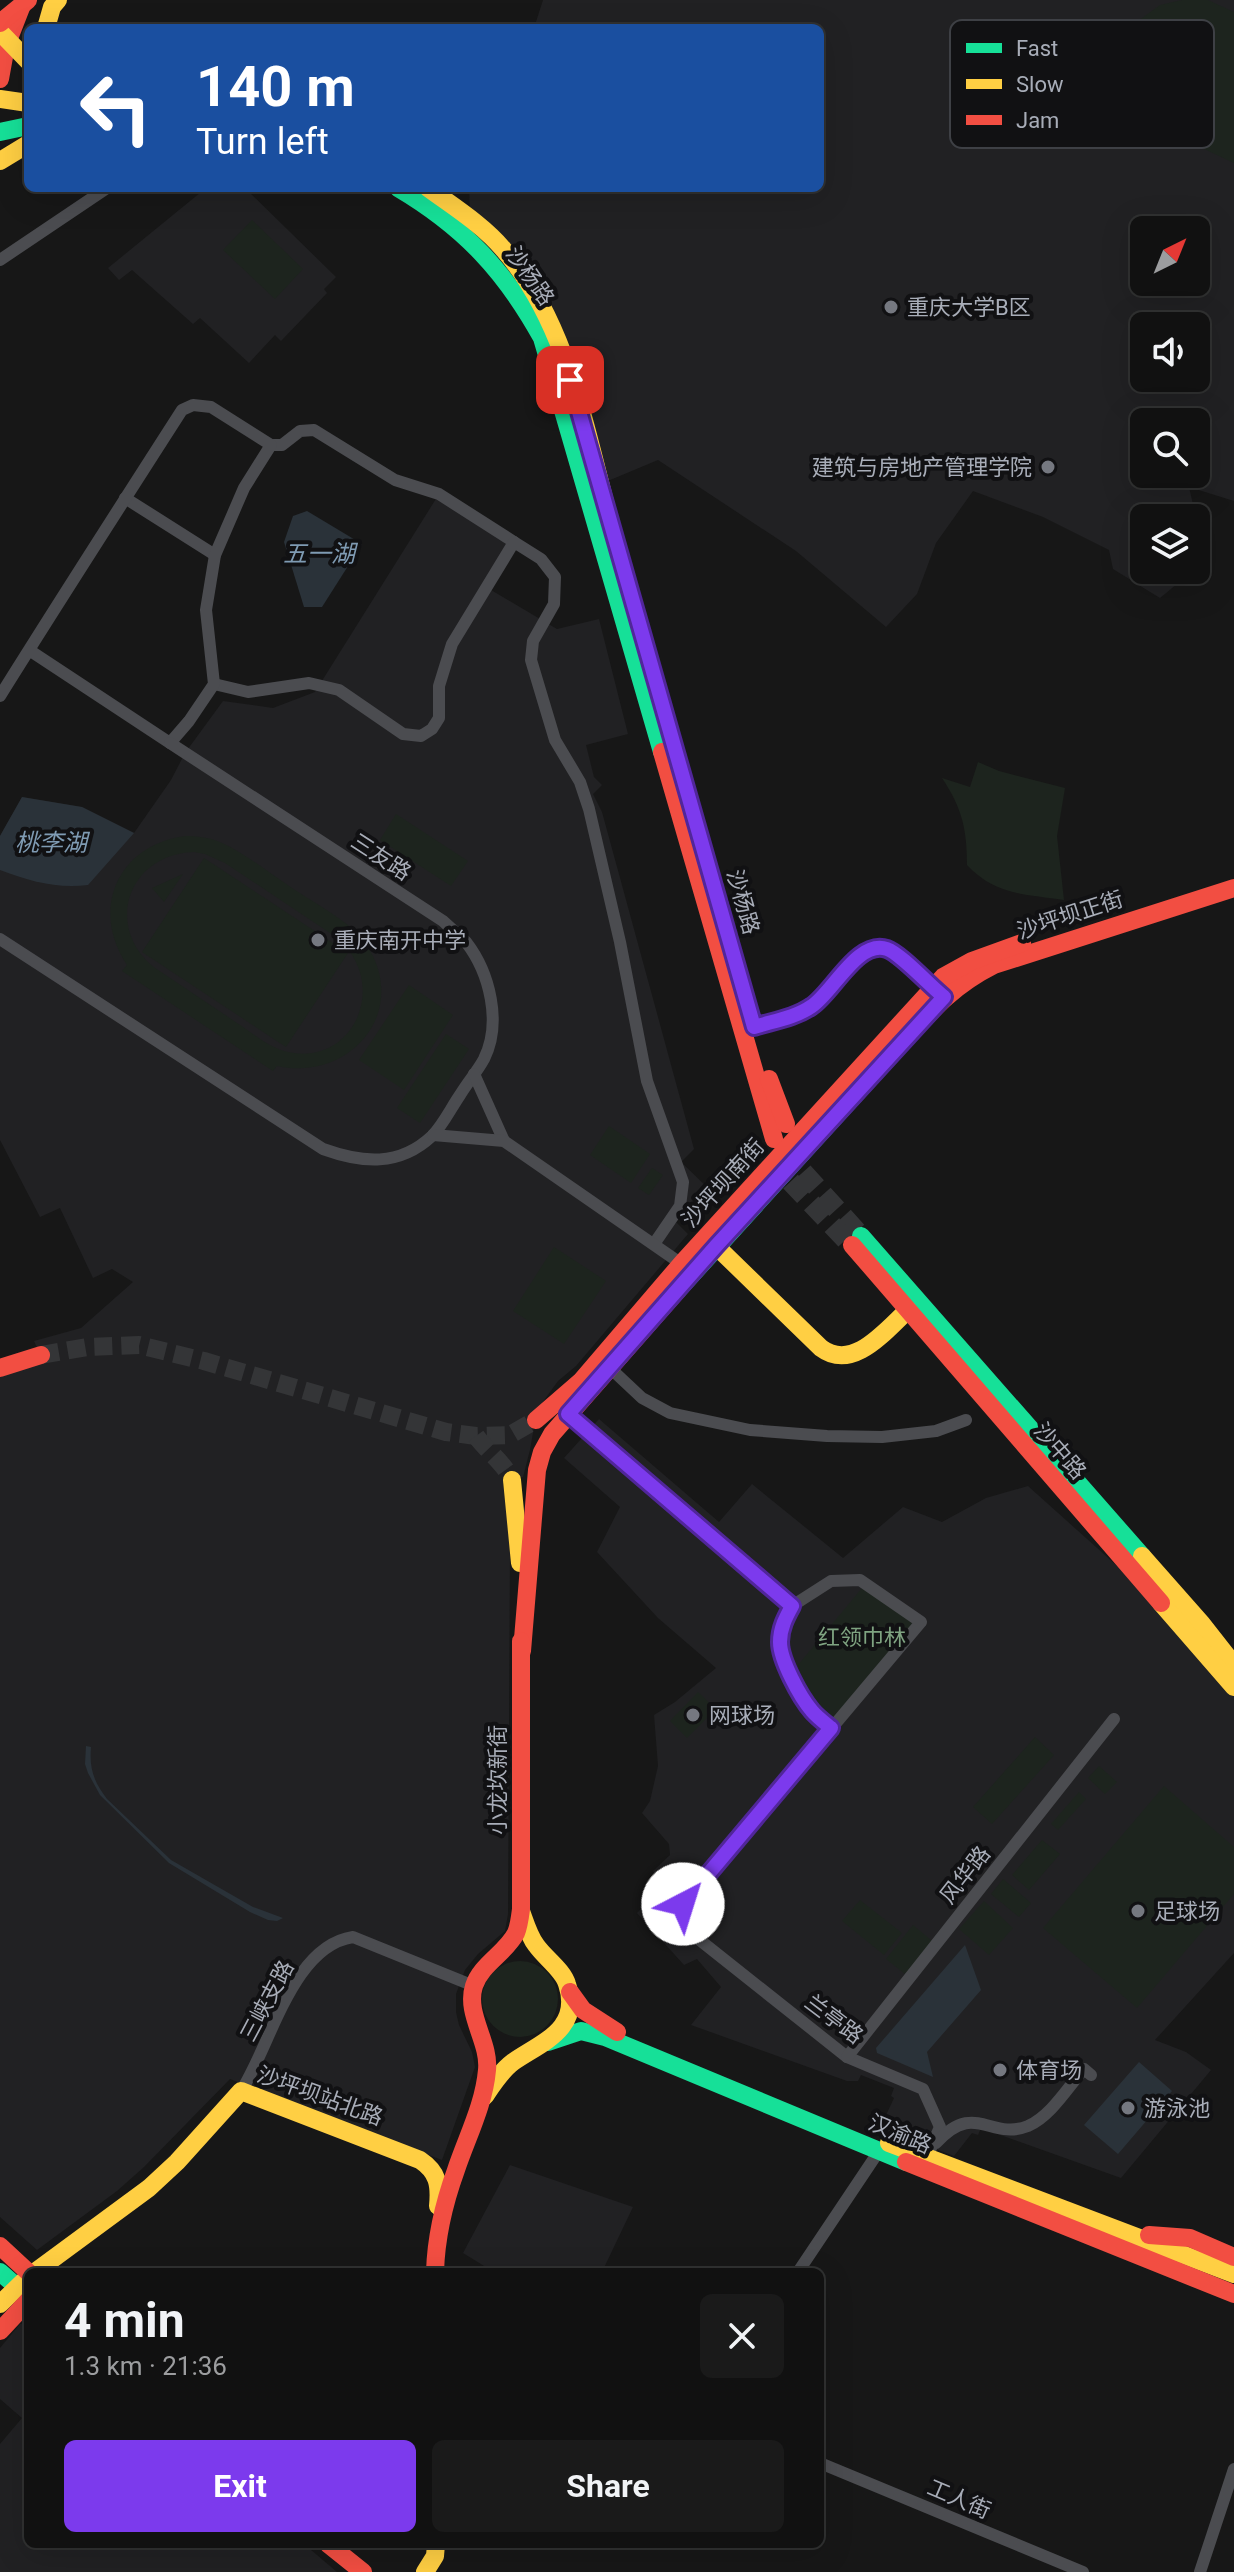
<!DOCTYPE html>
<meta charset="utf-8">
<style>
:root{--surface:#111;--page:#1a1a1a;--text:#f1f3f6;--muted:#9c9d9f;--line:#303131;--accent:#7c3aed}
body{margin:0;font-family:Roboto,"Noto Sans SC",sans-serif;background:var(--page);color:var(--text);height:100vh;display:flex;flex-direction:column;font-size:30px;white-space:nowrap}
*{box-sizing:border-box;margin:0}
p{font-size:26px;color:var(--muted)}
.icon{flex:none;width:44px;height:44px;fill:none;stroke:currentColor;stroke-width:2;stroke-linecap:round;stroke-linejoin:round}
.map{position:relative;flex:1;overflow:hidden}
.details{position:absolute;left:24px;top:2268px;width:800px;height:280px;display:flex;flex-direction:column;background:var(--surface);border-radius:12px;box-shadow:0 8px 32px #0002,0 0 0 2px var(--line)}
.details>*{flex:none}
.hud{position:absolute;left:24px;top:24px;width:800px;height:168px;border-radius:12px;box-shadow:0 8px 32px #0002,0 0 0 2px var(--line);background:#1a4fa0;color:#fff;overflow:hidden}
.needle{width:52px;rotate:43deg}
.tools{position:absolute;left:1130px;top:216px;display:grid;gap:16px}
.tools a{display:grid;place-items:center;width:80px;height:80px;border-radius:12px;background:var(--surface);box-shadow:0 8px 32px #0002,0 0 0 2px var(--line);font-size:40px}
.pin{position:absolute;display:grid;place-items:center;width:68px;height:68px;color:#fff;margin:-34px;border-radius:16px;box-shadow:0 4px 12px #0006}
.me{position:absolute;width:88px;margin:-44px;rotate:40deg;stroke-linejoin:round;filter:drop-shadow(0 0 6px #0008)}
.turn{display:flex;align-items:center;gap:28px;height:168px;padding:0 40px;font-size:36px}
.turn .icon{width:104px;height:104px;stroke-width:2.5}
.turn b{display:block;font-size:56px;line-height:68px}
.round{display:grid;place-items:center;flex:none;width:84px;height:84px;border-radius:12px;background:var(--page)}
.overview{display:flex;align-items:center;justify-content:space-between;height:136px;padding:0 40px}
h1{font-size:48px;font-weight:700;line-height:60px}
.primary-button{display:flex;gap:16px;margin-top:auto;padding:16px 40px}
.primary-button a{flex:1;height:92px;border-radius:12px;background:var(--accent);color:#fff;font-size:32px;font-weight:700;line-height:92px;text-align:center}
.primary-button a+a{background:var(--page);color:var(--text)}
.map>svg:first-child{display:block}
.built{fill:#212123;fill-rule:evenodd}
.green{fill:#1d241e;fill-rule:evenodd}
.water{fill:#2a3239}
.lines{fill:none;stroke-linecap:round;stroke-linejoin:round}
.secondary-tunnel{stroke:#343537;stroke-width:18;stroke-dasharray:18 9;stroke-linecap:butt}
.primary-tunnel{stroke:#343537;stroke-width:20;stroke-dasharray:20 10;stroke-linecap:butt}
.street{stroke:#4b4c50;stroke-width:12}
.fast{stroke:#16e098;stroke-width:18}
.slow{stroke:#ffcf43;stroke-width:18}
.jam{stroke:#f24e42;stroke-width:18}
.slow-bridge{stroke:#ffcf43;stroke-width:18}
.jam-bridge{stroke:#f24e42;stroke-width:18}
.route-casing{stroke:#51269a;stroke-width:20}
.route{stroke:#7c3aed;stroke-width:14}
.poi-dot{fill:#757880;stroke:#111113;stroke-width:3}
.labels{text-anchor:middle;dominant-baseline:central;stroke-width:8;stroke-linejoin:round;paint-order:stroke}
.street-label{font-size:22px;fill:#a8adb8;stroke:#111113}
.poi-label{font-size:22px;fill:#a8adb8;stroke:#111113;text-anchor:start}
.park-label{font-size:22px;fill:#7fa381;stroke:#111113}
.water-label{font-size:24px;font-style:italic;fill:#7f9bb3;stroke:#111113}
.key{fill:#111113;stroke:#3e4045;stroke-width:2}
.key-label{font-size:22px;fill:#a8adb8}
</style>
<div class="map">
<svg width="1234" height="2572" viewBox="0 0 1234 2572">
<rect width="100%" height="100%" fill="#171717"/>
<g class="built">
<path d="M543,0H1234V501L1189,487L1206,560L1196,568V518H1144V570H1194L1160,598L1113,569L1109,550L1043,517L973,491L936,543L917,594L886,627L796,551L658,460L603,483L470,210L469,188H820V28H534ZM1144,230H1196V282H1144ZM1144,326H1196V378H1144ZM1144,422H1196V474H1144Z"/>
<polygon points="206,188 245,188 336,277 324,289 327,293 281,341 275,335 249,363 200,318 193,324 132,270 119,280 108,268"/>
<polygon points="439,494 514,542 486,587 557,629 599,619 628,734 586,745 594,777 602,785 593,794 602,812 694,1149 681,1162 708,1188 676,1222 688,1234 576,1366 558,1381 537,1410 530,1450 523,1477 503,1482 510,1548 508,1914 505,1931 478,1954 465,1970 456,1994 456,2012 459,2025 472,2052 475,2067 442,2160 230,2079 144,2167 117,2191 37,2250 0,2217 0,1377 43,1361 34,1341 81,1328 133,1282 112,1269 93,1278 60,1208 40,1217 0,1140 0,836 22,797 82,807 134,833 171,780 185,753 223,701 273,708 315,692"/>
<polygon points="599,1419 719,1522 752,1484 843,1558 903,1507 942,1522 986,1498 1028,1486 1135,1582 1234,1693 1234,1953 1155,2040 1186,2052 1211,2070 1121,2178 981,2128 978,2135 972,2133 954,2156 880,2128 894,2098 891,2096 894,2088 861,2075 858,2081 847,2081 691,2025 721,1987 697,1959 684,1965 637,1913 663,1886 653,1871 670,1855 669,1844 642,1813 650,1801 658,1766 654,1715 675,1702 716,1668 658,1618 597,1552 620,1507 564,1458"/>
<polygon points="510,2165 633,2207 602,2272 494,2272 463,2253"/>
<polygon points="28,2322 28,2544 304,2544 337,2572 0,2572 0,2444 22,2418 0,2399 0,2348 20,2324"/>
</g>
<g class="green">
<polygon points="1182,0 1208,0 1234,12 1234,163 1153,125 1126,99 1119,60 1131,26 1160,5"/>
<polygon points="252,220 303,269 275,299 223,250"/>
<path d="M978,762L999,771L1065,788L1057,836L1064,900C1024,894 995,895 967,865C967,829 962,808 942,778L970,787Z"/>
<polygon points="396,814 468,861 451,886 380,840"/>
<path d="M186,836C199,836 211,838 222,843C246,854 268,872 289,886C311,901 336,914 355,931C362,938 368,947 373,956C404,1022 343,1081 277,1066L273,1071L122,971L127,965C89,908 119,844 186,836ZM194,852L205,854L225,863L336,937C392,983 353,1070 284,1051C267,1046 251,1032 237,1023C209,1004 182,986 155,968C103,927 128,854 194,852Z"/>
<polygon points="204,858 348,953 286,1047 142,952"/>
<polygon points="183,874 164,902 152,888"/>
<polygon points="409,985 453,1015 404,1090 359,1060"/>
<polygon points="446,1034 469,1049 420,1123 397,1108"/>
<polygon points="609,1126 650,1154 631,1183 590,1155"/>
<polygon points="652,1168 663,1175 649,1195 638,1188"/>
<polygon points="554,1247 606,1281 564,1344 513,1311"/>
<polygon points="862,1588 915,1622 832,1722 807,1690 798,1665"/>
<polygon points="698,1692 716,1709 687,1738 670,1721"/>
<polygon points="1035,1737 1054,1755 992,1824 973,1807"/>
<polygon points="1099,1766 1117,1782 1105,1794 1088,1778"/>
<polygon points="1164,1786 1234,1847 1234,1894 1137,2008 1043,1928"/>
<polygon points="1079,1792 1086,1799 1058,1830 1051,1824"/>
<polygon points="1042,1840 1060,1854 1029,1890 1012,1875"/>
<polygon points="1003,1879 1031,1903 1019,1917 991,1894"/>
<polygon points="860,1900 902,1933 884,1955 842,1921"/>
<polygon points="984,1901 1013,1928 989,1955 959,1929"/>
<polygon points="913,1925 937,1945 910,1978 886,1959"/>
<circle cx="520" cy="1999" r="38"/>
</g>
<g class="water">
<polygon points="307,511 362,544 322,607 304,607 284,542 293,516"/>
<path d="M22,797L82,807L134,833L88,885C57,889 29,881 0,870V836Z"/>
<path d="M86,1746L91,1747C89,1769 94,1782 107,1799L171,1860L253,1907L283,1918L277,1921L268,1920L250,1912L169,1863L100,1795L88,1773L85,1764Z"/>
<polygon points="965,1945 981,1990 927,2052 933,2077 877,2053 876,2048"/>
<polygon points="1139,2062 1172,2091 1118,2154 1084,2125"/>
</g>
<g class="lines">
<g class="secondary-tunnel">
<polyline points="41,1355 88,1347 139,1345 204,1361 446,1432 476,1436 510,1435 536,1420"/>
<path d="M476,1436C487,1451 504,1463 512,1480"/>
</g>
<g class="primary-tunnel">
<polyline points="793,1144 802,1171 861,1236"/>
<polyline points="779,1154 790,1181 847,1241"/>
</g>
<g class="street">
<polyline points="0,260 107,188"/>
<polyline points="271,445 282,445 300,431 314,430 395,480 439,494 514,542"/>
<polyline points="125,498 215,555"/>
<polyline points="214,684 248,692 309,683 339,690 403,734 421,736 432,729 439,718 439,686 452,644 514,542 541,559 555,577 554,604 533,641 531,660 555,740 580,782 589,809 620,942 647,1081 683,1182 680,1206 654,1244"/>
<path d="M0,696C60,600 121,505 182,410L193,405L211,407L271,445L244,488L215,555L206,610L214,684L189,721L170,743L29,650"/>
<path d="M0,939L323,1149C362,1163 399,1167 432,1136C443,1125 451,1108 460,1095C467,1083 477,1072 484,1059C502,1023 490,973 466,942C460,935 450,928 443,921L170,743"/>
<path d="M741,1029C765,1024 792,1020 812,1006C834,992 857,939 887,949C900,954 926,983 939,993"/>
<polyline points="474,1074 504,1141"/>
<polyline points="433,1135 504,1141 686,1267"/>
<polyline points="609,1367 642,1398 670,1413 750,1430 827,1436 882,1437 936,1431 966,1420"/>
<polyline points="568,1414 792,1606"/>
<polyline points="831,1728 812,1711 794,1682 784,1658 780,1643 783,1621 792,1606 831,1581 860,1580 921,1622 672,1918 847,2057 923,2089 940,2127 927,2157"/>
<polyline points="847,2057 1114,1719"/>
<path d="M241,2091C271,2045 292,1946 353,1937L474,1986"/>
<path d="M936,2143C975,2100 990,2141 1028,2126C1051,2116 1068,2087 1084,2069L1091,2075"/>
<polyline points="798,2272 879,2151"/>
<polyline points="820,2463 1083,2572"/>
<polyline points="1200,2572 1234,2469"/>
</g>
<g class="fast">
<polyline points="0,132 28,126"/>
<path d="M398,188C464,227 505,271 542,338L662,752"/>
<polyline points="861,1236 1142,1556"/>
<polyline points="678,1290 904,1041"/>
<polyline points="548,2042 581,2031 605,2037 906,2162"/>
<polyline points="0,2272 16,2286 27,2290"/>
</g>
<g class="slow">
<polyline points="46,28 52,7 58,0"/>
<polyline points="0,99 28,103"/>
<polyline points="0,161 28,144"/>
<path d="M428,188C454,207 483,225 504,250C568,324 585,429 610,521"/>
<path d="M716,1246L821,1348C853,1372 885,1331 908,1310"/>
<polyline points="512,1480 520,1563"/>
<polyline points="1142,1556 1202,1624 1234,1665"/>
<polyline points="1161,1603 1234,1687"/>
<path d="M485,2096C493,2084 501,2071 513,2062C542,2042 582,2029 567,1984C563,1970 545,1958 536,1945C529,1936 525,1922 521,1911"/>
<polyline points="889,2143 1234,2274"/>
<path d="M35,2272L149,2188L177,2162L241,2091L420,2160C438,2172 440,2185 438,2206"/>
<polyline points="0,2304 28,2277"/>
<polyline points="425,2572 435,2556 436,2544"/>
</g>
<g class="jam">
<polyline points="0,79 6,46 24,0"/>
<polyline points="662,752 774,1139"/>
<path d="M904,1041C933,1009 954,985 994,965L1234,888"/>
<polyline points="769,1079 786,1124"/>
<polyline points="852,1245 1161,1603"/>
<polyline points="0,1368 41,1355"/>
<polyline points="536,1420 581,1381 682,1263 943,977 972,961 1022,943"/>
<polyline points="522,1651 537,1470 542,1452 552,1434 678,1290"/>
<polyline points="570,1992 583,2010 617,2032"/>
<polyline points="906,2162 1234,2294"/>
<polyline points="1149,2235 1190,2238 1234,2257"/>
<polyline points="0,2246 28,2272"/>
<path d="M435,2272C436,2237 444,2203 456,2170C467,2137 484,2105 487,2070C490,2042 465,2014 474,1986C481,1964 506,1953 516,1933C519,1926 520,1917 521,1909V1641"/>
<polyline points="0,2331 28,2301"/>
<polyline points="328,2544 363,2572"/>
</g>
<polyline class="slow-bridge" points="0,32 28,61"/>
<polyline class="jam-bridge" points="0,23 28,0"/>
</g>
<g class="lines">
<defs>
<path id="route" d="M570,380L754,1027C773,1021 795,1018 812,1006C833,992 858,939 887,949C901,954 930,986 944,997L716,1246L568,1414L792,1606C786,1617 780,1628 780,1642C780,1660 800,1697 812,1711C817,1717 825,1723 831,1728L683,1904"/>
</defs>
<use href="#route" class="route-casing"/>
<use href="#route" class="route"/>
</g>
<g class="poi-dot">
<circle cx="891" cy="307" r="8"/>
<circle cx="1048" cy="467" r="8"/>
<circle cx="318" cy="940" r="8"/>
<circle cx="693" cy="1715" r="8"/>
<circle cx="1138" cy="1911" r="8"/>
<circle cx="1000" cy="2070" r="8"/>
<circle cx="1128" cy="2108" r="8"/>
</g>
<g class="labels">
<g class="street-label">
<text transform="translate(530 276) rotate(55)">沙杨路</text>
<text transform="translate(381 857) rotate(33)">三友路</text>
<text transform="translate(743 902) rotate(74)">沙杨路</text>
<text transform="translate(1070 915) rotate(-18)">沙坪坝正街</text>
<text transform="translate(723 1183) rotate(-48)">沙坪坝南街</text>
<text transform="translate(1060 1451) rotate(49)">沙中路</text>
<text transform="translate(497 1780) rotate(-90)">小龙坎新街</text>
<text transform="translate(965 1875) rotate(-52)">风华路</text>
<text transform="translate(267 2001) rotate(-62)">三峡支路</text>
<text transform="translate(834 2019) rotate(37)">兰亭路</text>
<text transform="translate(320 2096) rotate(20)">沙坪坝站北路</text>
<text transform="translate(900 2134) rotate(23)">汉渝路</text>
<text transform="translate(959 2499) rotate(23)">工人街</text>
</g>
<g class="poi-label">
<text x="907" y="307">重庆大学B区</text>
<text x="1032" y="467" text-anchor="end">建筑与房地产管理学院</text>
<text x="334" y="940">重庆南开中学</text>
<text x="709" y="1715">网球场</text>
<text x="1154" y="1911">足球场</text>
<text x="1016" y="2070">体育场</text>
<text x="1144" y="2108">游泳池</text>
</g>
<g class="park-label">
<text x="862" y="1637">红领巾林</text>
</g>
<g class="water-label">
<text x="319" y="554">五一湖</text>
<text x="51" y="843">桃李湖</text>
</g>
</g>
<rect x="950" y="20" width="264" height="128" rx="12" class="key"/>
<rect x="966" y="43" width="36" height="10" fill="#16e098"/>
<rect x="966" y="79" width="36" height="10" fill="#ffcf43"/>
<rect x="966" y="115" width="36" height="10" fill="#f24e42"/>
<g class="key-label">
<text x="1016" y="56">Fast</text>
<text x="1016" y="92">Slow</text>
<text x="1016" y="128">Jam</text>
</g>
</svg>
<div class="tools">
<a><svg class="needle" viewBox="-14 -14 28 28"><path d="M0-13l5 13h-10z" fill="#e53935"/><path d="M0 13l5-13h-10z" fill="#9c9d9f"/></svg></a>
<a><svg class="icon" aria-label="sound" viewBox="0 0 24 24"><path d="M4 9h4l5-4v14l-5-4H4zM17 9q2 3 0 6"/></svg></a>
<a><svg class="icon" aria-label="search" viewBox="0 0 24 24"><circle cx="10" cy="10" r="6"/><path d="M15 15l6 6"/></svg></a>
<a><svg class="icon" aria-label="layers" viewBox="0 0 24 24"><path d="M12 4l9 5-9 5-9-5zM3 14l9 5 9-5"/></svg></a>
</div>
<div class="pin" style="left:570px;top:380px;background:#d93025"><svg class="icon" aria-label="arrive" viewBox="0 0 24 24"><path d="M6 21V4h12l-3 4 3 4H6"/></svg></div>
<svg class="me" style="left:683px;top:1904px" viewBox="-20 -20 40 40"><circle r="19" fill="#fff"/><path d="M0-13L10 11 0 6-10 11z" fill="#7c3aed"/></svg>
<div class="hud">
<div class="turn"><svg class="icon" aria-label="left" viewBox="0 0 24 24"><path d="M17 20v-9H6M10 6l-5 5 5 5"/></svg><div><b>140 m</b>Turn left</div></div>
</div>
<section class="details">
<div class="overview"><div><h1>4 min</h1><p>1.3 km · 21:36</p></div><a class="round"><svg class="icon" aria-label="close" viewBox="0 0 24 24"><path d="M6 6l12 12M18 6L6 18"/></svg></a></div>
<div class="primary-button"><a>Exit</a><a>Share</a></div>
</section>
</div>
